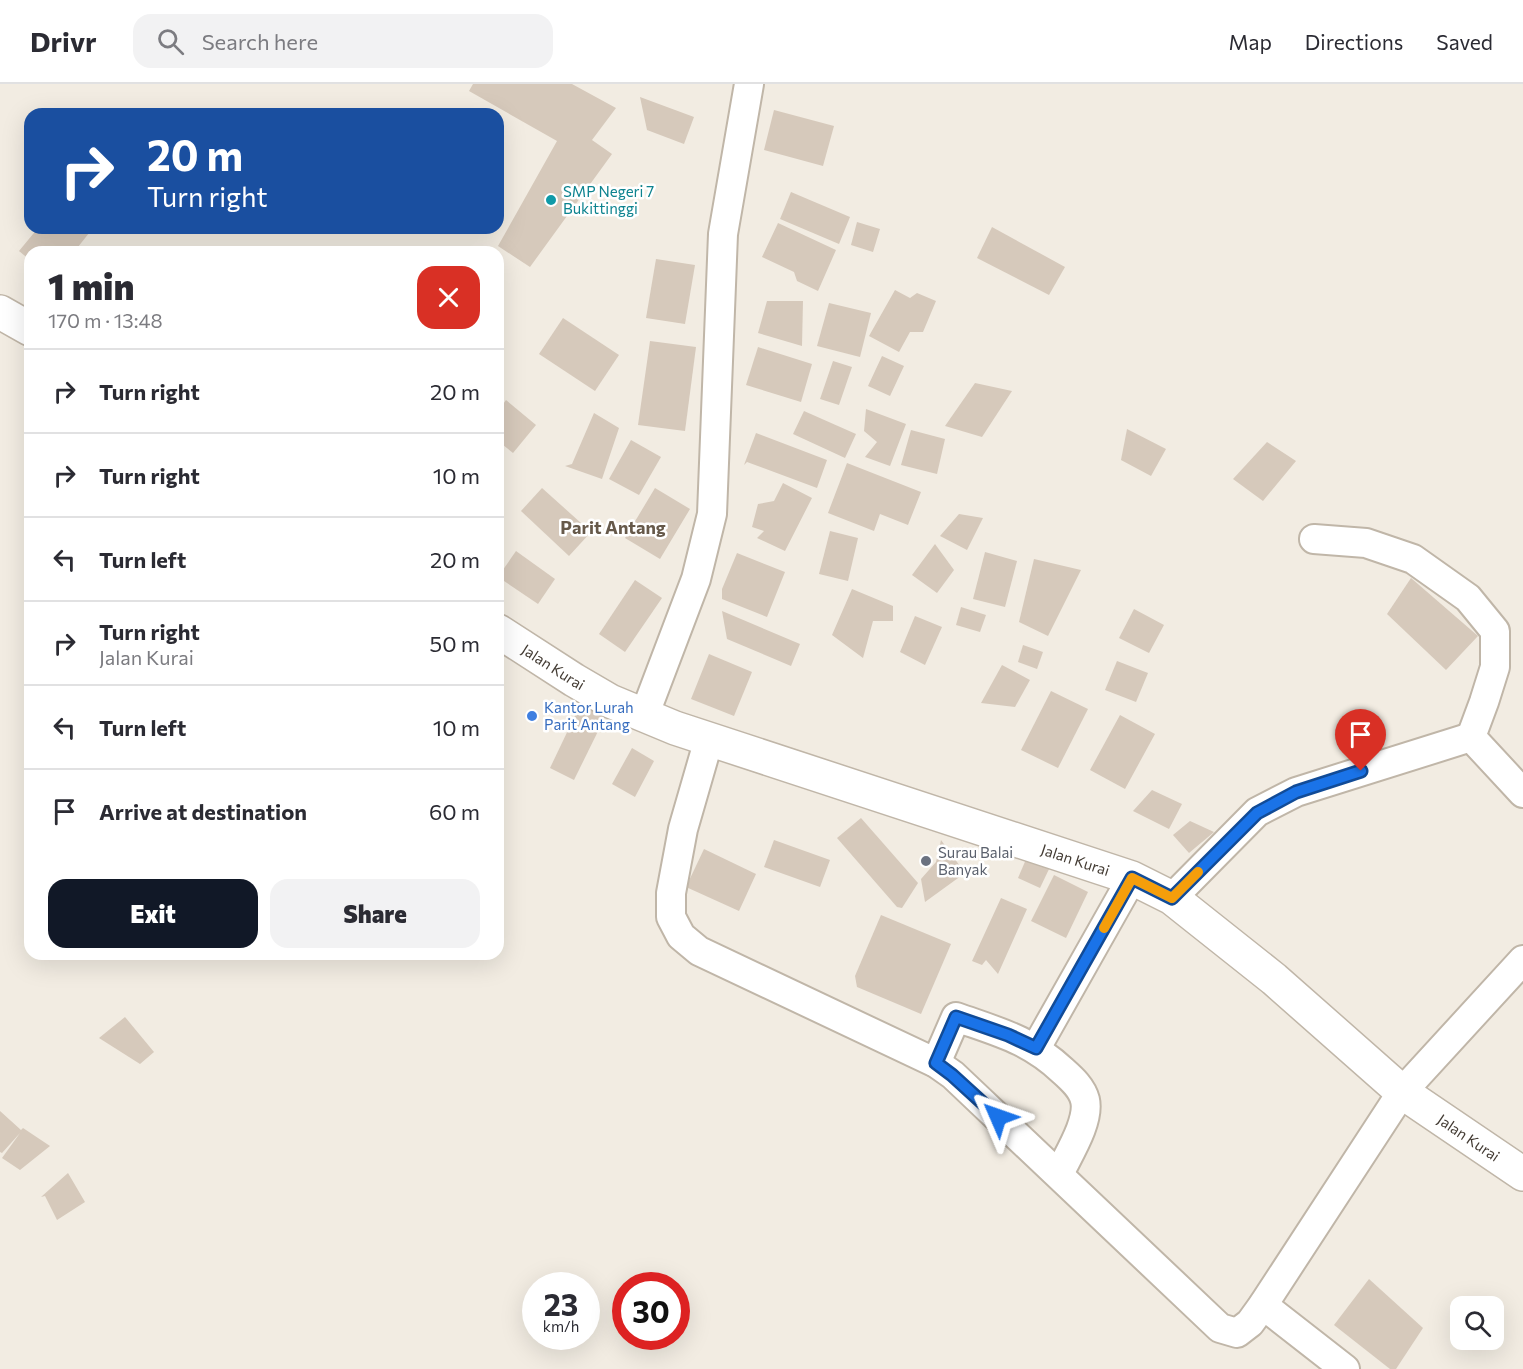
<!DOCTYPE html>
<meta charset="utf-8">
<style>
:root{--surface:#fff;--page:#f2f2f3;--text:#2b2b33;--muted:#7c7c81;--line:#e1e1e2;--accent:#111827}
body{margin:0;font-family:Commissioner,sans-serif;background:var(--page);color:var(--text);height:100vh;display:flex;flex-direction:column;font-size:22px;white-space:nowrap}
*{box-sizing:border-box;margin:0}
p{font-size:20px;color:var(--muted)}
.icon{flex:none;width:33px;height:33px;fill:none;stroke:currentColor;stroke-width:2;stroke-linecap:round;stroke-linejoin:round}
.map{position:relative;flex:1;overflow:hidden}
.side{position:absolute;left:24px;top:162px;width:480px;height:714px;display:flex;flex-direction:column;background:var(--surface);border-radius:18px;box-shadow:0 6px 24px #0002}
.side>*{flex:none}
.banner{position:absolute;left:24px;top:24px;width:480px;height:126px;border-radius:18px;box-shadow:0 6px 24px #0002;background:#1a4fa0;color:#fff;overflow:hidden}
.controls{position:absolute;left:1450px;top:1212px;display:grid;gap:12px}
.controls a{display:grid;place-items:center;width:54px;height:54px;border-radius:12px;background:var(--surface);box-shadow:0 6px 24px #0002;font-size:30px}
.speed{position:absolute;left:522px;top:1188px;display:flex;gap:12px;font-size:30px;font-weight:700;text-align:center}
.speed>*{display:grid;place-content:center;width:78px;height:78px;border-radius:50%;background:var(--surface);box-shadow:0 6px 24px #0002;line-height:1}
.speed small{font-size:15px;font-weight:400}
.speed .limit{border:9px solid #d22;background:#fff;color:#111}
.pin{position:absolute;display:grid;place-items:center;width:51px;height:51px;color:#fff;margin:-62px -26px;border-radius:50% 50% 50% 0;rotate:-45deg;box-shadow:0 0 6px #0007}
.pin .icon{rotate:45deg}
.me{position:absolute;width:66px;margin:-33px;rotate:313deg;stroke-linejoin:round;filter:drop-shadow(0 0 4px #0008)}
.turn{display:flex;align-items:center;gap:21px;height:126px;padding:0 24px;font-size:27px}
.turn .icon{width:78px;height:78px;stroke-width:2.5}
.turn b{display:block;font-size:42px;line-height:51px}
.round{display:grid;place-items:center;flex:none;width:63px;height:63px;border-radius:18px;background:var(--page)}
.headline{display:flex;align-items:center;justify-content:space-between;height:102px;padding:0 24px}
h1{font-size:36px;font-weight:800;line-height:45px}
.button{display:flex;gap:12px;margin-top:auto;padding:12px 24px}
.button a{flex:1;height:69px;border-radius:18px;background:var(--accent);color:#fff;font-size:24px;font-weight:800;line-height:69px;text-align:center}
.button a+a{background:var(--page);color:var(--text)}
ul{padding:0;list-style:none}
li{display:flex;align-items:center;gap:18px;height:84px;padding:0 24px;border-top:2px solid var(--line)}
li div{flex:1}
li b{display:block;font-size:22px}
li em{font-style:normal}
header{display:flex;align-items:center;gap:36px;box-sizing:border-box;height:84px;padding:0 30px;background:var(--surface);border-bottom:2px solid var(--line)}
header strong{font-size:28px}
nav{display:flex;gap:33px;margin-inline-start:auto;font-size:21px}
.search{width:420px;height:54px;background:var(--page);display:flex;align-items:center;gap:15px;box-sizing:border-box;padding:0 21px;border-radius:18px;color:var(--muted);font-size:22px}
.map>svg:first-child{display:block}
.building{fill:#d6c9bb}
.lines{fill:none;stroke-linecap:round;stroke-linejoin:round}
.minor-casing{stroke:#c0b6a8;stroke-width:32}
.tertiary-casing{stroke:#c0b6a8;stroke-width:36}
.minor{stroke:#fff;stroke-width:28}
.tertiary{stroke:#fff;stroke-width:33}
.route-casing{stroke:#114b97;stroke-width:15}
.route{stroke:#1a73e8;stroke-width:10}
.slow{stroke:#f59e0b;stroke-width:10}
.culture-dot{fill:#0f9aa8;stroke:#fff;stroke-width:2}
.shop-dot{fill:#3f7fe0;stroke:#fff;stroke-width:2}
.worship-dot{fill:#6b7280;stroke:#fff;stroke-width:2}
.labels{text-anchor:middle;dominant-baseline:central;stroke-width:5;stroke-linejoin:round;paint-order:stroke}
.culture-label{font-size:15px;fill:#0d838f;stroke:#fff;text-anchor:start}
.street-label{font-size:15px;fill:#433b33;stroke:#fff}
.shop-label{font-size:15px;fill:#366cbe;stroke:#fff;text-anchor:start}
.worship-label{font-size:15px;fill:#5b616d;stroke:#fff;text-anchor:start}
.quarter-label{font-size:18px;font-weight:bold;fill:#66594a;stroke:#fff}
</style>
<header>
<strong>Drivr</strong>
<div class="search"><svg class="icon" aria-label="search" viewBox="0 0 24 24"><circle cx="10" cy="10" r="6"/><path d="M15 15l6 6"/></svg>Search here</div>
<nav><a>Map</a><a>Directions</a><a>Saved</a></nav>
</header>
<div class="map">
<svg width="1523" height="1285" viewBox="0 0 1523 1285">
<rect width="100%" height="100%" fill="#f2ece2"/>
<g class="building">
<polygon points="473,0 572,0 616,24 592,56 612,70 530,183 498,162 557,57 469,7"/>
<polygon points="640,13 694,33 684,60 647,46"/>
<polygon points="774,26 834,42 823,82 764,66"/>
<polygon points="791,108 850,133 839,160 780,135"/>
<polygon points="857,138 880,145 873,168 851,161"/>
<polygon points="778,139 836,166 818,207 797,197 794,188 762,173"/>
<polygon points="992,143 1065,183 1049,211 977,174"/>
<polygon points="38,144 93,144 74,168 30,168 30,176 19,167"/>
<polygon points="656,175 695,181 685,240 646,234"/>
<polygon points="895,206 910,214 917,209 936,217 923,248 910,248 899,268 869,252"/>
<polygon points="767,217 803,217 802,262 758,249"/>
<polygon points="829,219 871,229 860,273 817,262"/>
<polygon points="563,234 619,271 595,307 539,270"/>
<polygon points="650,257 696,263 685,347 638,341"/>
<polygon points="758,263 812,280 801,318 746,301"/>
<polygon points="882,272 904,282 890,312 868,302"/>
<polygon points="833,277 852,283 839,321 820,315"/>
<polygon points="975,299 1012,307 982,353 945,342"/>
<polygon points="506,316 536,341 513,369 498,357 498,327"/>
<polygon points="866,325 906,340 890,382 865,373 877,358 864,347"/>
<polygon points="804,327 856,350 845,374 793,350"/>
<polygon points="594,329 619,344 602,395 565,382 572,380"/>
<polygon points="1127,345 1166,365 1151,392 1121,376"/>
<polygon points="911,346 945,355 937,390 901,381"/>
<polygon points="756,349 827,376 817,404 747,378 744,381"/>
<polygon points="631,356 661,373 639,411 609,395"/>
<polygon points="1267,358 1296,377 1263,417 1233,395"/>
<polygon points="847,379 921,408 908,441 880,430 874,447 828,429"/>
<polygon points="783,399 812,414 785,467 757,454 764,447 752,443 758,420 774,417"/>
<polygon points="542,404 591,448 569,472 521,427"/>
<polygon points="655,404 690,425 660,475 625,454"/>
<polygon points="959,430 983,434 967,466 940,452"/>
<polygon points="830,447 858,454 848,497 819,490"/>
<polygon points="935,460 954,486 937,509 912,491"/>
<polygon points="516,467 555,495 538,520 498,493"/>
<polygon points="985,468 1017,477 1005,523 973,515"/>
<polygon points="737,469 785,488 767,533 722,515 722,505"/>
<polygon points="1034,475 1081,486 1048,552 1019,538"/>
<polygon points="1411,494 1478,552 1446,586 1387,530"/>
<polygon points="635,496 662,514 625,568 599,550"/>
<polygon points="852,505 893,522 893,537 873,537 863,574 832,551"/>
<polygon points="961,523 986,531 980,548 956,541"/>
<polygon points="1134,525 1164,541 1149,569 1119,554"/>
<polygon points="722,527 800,560 791,582 727,555"/>
<polygon points="915,532 942,543 925,581 900,568"/>
<polygon points="1023,561 1043,568 1037,585 1018,578"/>
<polygon points="709,570 752,588 734,632 691,615"/>
<polygon points="1117,577 1148,589 1136,618 1105,606"/>
<polygon points="1002,581 1030,596 1015,623 981,619"/>
<polygon points="1051,607 1088,625 1058,684 1021,666"/>
<polygon points="582,617 607,629 574,696 550,684"/>
<polygon points="1120,631 1155,650 1125,705 1090,686"/>
<polygon points="632,664 654,677 635,713 612,700"/>
<polygon points="1152,706 1182,720 1169,745 1133,727"/>
<polygon points="861,734 918,799 902,824 897,823 837,754"/>
<polygon points="1190,737 1214,748 1189,769 1173,751"/>
<polygon points="774,756 830,776 820,803 764,783"/>
<polygon points="941,756 965,789 925,818 921,795 936,778"/>
<polygon points="704,765 756,790 739,827 686,803"/>
<polygon points="1027,773 1050,783 1040,804 1018,794"/>
<polygon points="1054,791 1088,808 1066,854 1031,837"/>
<polygon points="1001,814 1027,825 998,890 986,876 982,881 972,877"/>
<polygon points="881,831 951,860 921,930 857,903 855,892"/>
<polygon points="125,933 154,968 140,980 99,954"/>
<polygon points="0,1027 21,1046 23,1044 50,1062 20,1086 2,1074 20,1049 2,1069 0,1068"/>
<polygon points="68,1089 85,1118 57,1136 45,1112 41,1113"/>
<polygon points="1369,1195 1423,1244 1396,1285 1390,1285 1334,1241"/>
</g>
<g class="lines">
<defs>
<g id="minor">
<polyline points="1314,455 1366,459 1413,475 1468,514 1495,547 1495,583 1484,618 1471,653 1523,709"/>
<polyline points="644,632 696,495 712,430 723,150 749,0"/>
<polyline points="709,655 683,745 671,809 671,833 681,852 699,867 936,979 953,991 1220,1244 1237,1249 1250,1239 1263,1221 1402,1008 1523,876"/>
<polyline points="1172,814 1257,728 1296,708 1471,653"/>
<polyline points="1036,964 1132,794"/>
<path d="M936,979L956,933C998,948 1029,955 1063,987C1072,995 1082,1004 1085,1016C1090,1037 1068,1071 1059,1090"/>
<polyline points="1263,1221 1345,1285"/>
</g>
<g id="tertiary">
<polyline points="0,228 30,245"/>
<path id="s1" d="M498,547L574,596L610,617L675,644L1132,794L1172,814L1274,895L1402,1008L1523,1090"/>
</g>
</defs>
<use href="#minor" class="minor-casing"/>
<use href="#tertiary" class="tertiary-casing"/>
<use href="#minor" class="minor"/>
<use href="#tertiary" class="tertiary"/>
</g>
<g class="lines">
<defs>
<polyline id="route" points="998,1033 952,991 936,979 956,933 1008,951 1036,964 1132,794 1172,814 1257,729 1296,708 1361,687"/>
</defs>
<use href="#route" class="route-casing"/>
<use href="#route" class="route"/>
<polyline class="slow" points="1104,844 1132,794 1172,814 1198,788"/>
</g>
<circle class="culture-dot" cx="551" cy="116" r="6"/>
<circle class="shop-dot" cx="532" cy="632" r="6"/>
<circle class="worship-dot" cx="926" cy="777" r="6"/>
<g class="labels">
<g class="culture-label">
<text x="563" y="107">SMP Negeri 7<tspan x="563" dy="17">Bukittinggi</tspan></text>
</g>
<g class="street-label">
<text stroke="none"><textPath href="#s1" startOffset="66">Jalan Kurai</textPath></text>
<text stroke="none"><textPath href="#s1" startOffset="624">Jalan Kurai</textPath></text>
<text stroke="none"><textPath href="#s1" startOffset="1110">Jalan Kurai</textPath></text>
</g>
<g class="shop-label">
<text x="544" y="623">Kantor Lurah<tspan x="544" dy="17">Parit Antang</tspan></text>
</g>
<g class="worship-label">
<text x="938" y="768">Surau Balai<tspan x="938" dy="17">Banyak</tspan></text>
</g>
<g class="quarter-label">
<text x="613" y="443">Parit Antang</text>
</g>
</g>
</svg>
<div class="controls">
<a><svg class="icon" aria-label="search" viewBox="0 0 24 24"><circle cx="10" cy="10" r="6"/><path d="M15 15l6 6"/></svg></a>
</div>
<div class="speed"><div>23<small>km/h</small></div><div class="limit">30</div></div>
<div class="pin" style="left:1361px;top:687px;background:#d93025"><svg class="icon" aria-label="arrive" viewBox="0 0 24 24"><path d="M6 21V4h12l-3 4 3 4H6"/></svg></div>
<svg class="me" style="left:998px;top:1033px" viewBox="-20 -20 40 40"><path d="M0-17L14 15 0 8-14 15z" fill="#1a73e8" stroke="#fff" stroke-width="4"/></svg>
<div class="banner">
<div class="turn"><svg class="icon" aria-label="right" viewBox="0 0 24 24"><path d="M7 20v-9h11M14 6l5 5-5 5"/></svg><div><b>20 m</b>Turn right</div></div>
</div>
<section class="side">
<div class="headline"><div><h1>1 min</h1><p>170 m · 13:48</p></div><a class="round" style="background:#d93025;color:#fff"><svg class="icon" aria-label="close" viewBox="0 0 24 24"><path d="M6 6l12 12M18 6L6 18"/></svg></a></div>
<ul>
<li><svg class="icon" aria-label="right" viewBox="0 0 24 24"><path d="M7 20v-9h11M14 6l5 5-5 5"/></svg><div><b>Turn right</b></div><em>20 m</em></li>
<li><svg class="icon" aria-label="right" viewBox="0 0 24 24"><path d="M7 20v-9h11M14 6l5 5-5 5"/></svg><div><b>Turn right</b></div><em>10 m</em></li>
<li><svg class="icon" aria-label="left" viewBox="0 0 24 24"><path d="M17 20v-9H6M10 6l-5 5 5 5"/></svg><div><b>Turn left</b></div><em>20 m</em></li>
<li><svg class="icon" aria-label="right" viewBox="0 0 24 24"><path d="M7 20v-9h11M14 6l5 5-5 5"/></svg><div><b>Turn right</b><p>Jalan Kurai</p></div><em>50 m</em></li>
<li><svg class="icon" aria-label="left" viewBox="0 0 24 24"><path d="M17 20v-9H6M10 6l-5 5 5 5"/></svg><div><b>Turn left</b></div><em>10 m</em></li>
<li><svg class="icon" aria-label="arrive" viewBox="0 0 24 24"><path d="M6 21V4h12l-3 4 3 4H6"/></svg><div><b>Arrive at destination</b></div><em>60 m</em></li>
</ul>
<div class="button"><a>Exit</a><a>Share</a></div>
</section>
</div>
